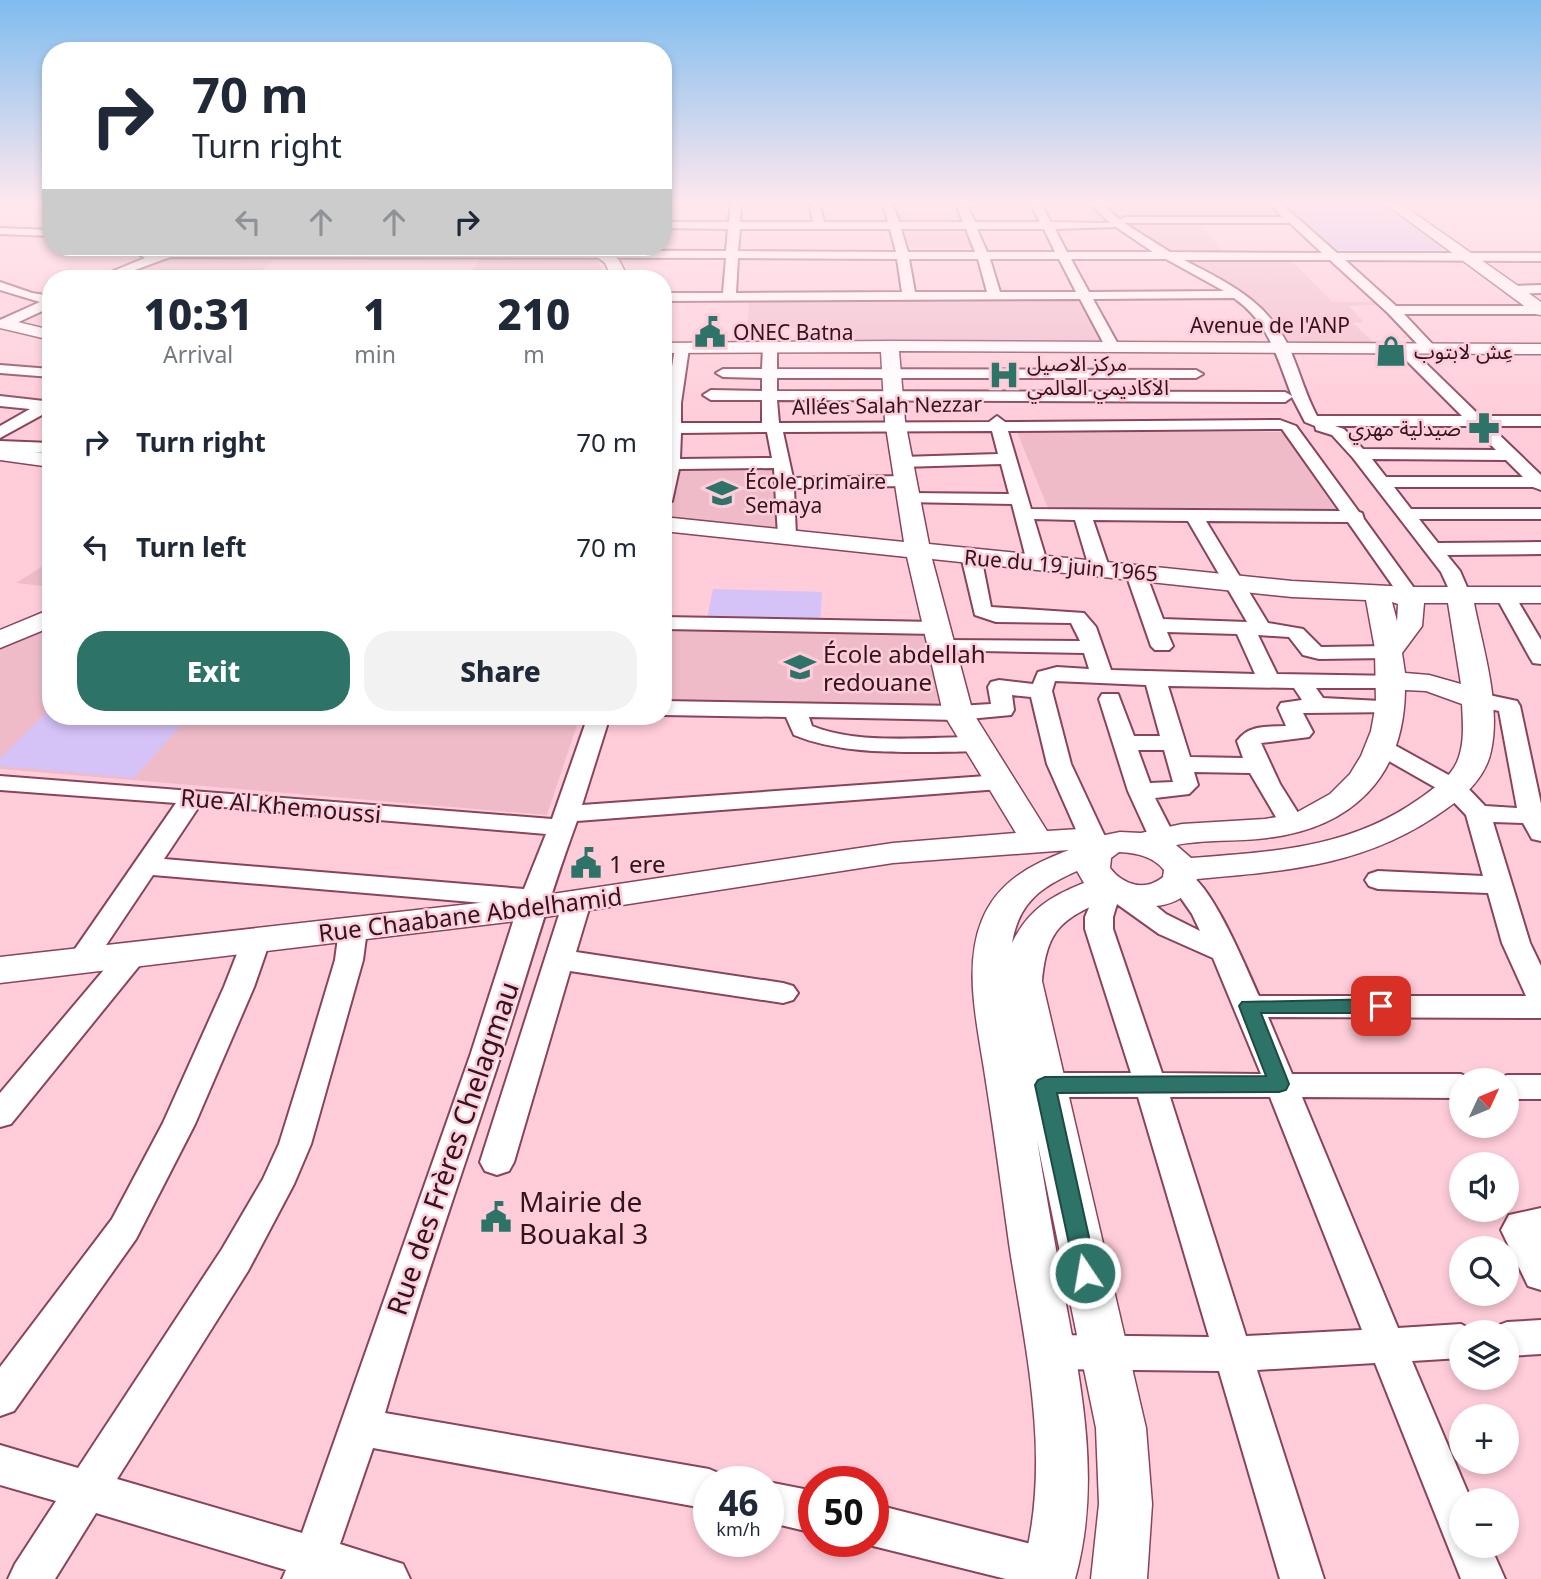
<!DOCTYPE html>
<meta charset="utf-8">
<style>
:root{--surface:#fff;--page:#f2f2f3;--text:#1f2937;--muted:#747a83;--accent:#2d7368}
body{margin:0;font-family:"Noto Sans","Noto Sans Arabic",sans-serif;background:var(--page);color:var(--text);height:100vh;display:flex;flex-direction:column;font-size:26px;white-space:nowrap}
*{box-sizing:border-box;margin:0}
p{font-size:23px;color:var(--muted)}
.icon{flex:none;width:38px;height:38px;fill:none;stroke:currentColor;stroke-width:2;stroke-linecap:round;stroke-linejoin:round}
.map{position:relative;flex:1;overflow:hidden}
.sheet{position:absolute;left:42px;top:270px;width:630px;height:455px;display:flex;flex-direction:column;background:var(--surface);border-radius:28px;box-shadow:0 4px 10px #0003}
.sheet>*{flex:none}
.banner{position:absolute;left:42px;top:42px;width:630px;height:214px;border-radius:28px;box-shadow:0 4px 10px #0003;background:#fff;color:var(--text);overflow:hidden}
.needle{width:46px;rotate:46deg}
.tools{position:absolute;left:1449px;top:1068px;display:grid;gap:14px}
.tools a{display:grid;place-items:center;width:70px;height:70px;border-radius:50%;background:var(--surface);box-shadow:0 4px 10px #0003;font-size:35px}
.speed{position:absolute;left:693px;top:1466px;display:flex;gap:14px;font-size:35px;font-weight:700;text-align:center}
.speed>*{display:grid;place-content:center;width:91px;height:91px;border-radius:50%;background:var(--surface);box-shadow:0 4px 10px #0003;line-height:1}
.speed small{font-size:18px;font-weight:400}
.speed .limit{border:10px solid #d22;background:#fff;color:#111}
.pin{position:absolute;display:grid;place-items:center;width:60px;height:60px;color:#fff;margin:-30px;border-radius:14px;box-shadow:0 4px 10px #0006}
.me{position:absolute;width:77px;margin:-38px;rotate:348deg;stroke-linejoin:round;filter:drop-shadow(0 0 5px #0008)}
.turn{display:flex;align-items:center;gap:24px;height:147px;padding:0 35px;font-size:32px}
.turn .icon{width:91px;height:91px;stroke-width:2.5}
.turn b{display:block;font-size:49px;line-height:60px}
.lanes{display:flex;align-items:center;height:66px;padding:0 35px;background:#0003;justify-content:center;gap:35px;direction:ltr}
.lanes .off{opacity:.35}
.eta{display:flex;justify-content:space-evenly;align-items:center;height:119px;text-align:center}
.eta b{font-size:42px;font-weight:800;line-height:49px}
.primary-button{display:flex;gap:14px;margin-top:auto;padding:14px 35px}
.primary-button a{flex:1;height:80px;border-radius:28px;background:var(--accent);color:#fff;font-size:28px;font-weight:800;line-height:80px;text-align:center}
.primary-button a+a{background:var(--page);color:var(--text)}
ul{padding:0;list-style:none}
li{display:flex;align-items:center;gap:21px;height:105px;padding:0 35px}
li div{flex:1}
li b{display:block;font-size:26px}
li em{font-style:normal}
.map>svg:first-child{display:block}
.built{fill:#f0bbc9}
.green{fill:#d5c2f7}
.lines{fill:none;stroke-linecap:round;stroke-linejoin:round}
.minor-casing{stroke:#89435a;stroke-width:4}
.major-casing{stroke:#89435a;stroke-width:3}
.minor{fill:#fff;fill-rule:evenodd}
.major{fill:#fff;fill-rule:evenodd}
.route{fill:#2d7368;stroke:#1d4b44;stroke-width:2}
.labels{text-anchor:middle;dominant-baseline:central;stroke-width:5;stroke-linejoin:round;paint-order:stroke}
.far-street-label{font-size:21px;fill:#31141e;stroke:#ffcdda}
.far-poi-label{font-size:21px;fill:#31141e;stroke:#ffcdda;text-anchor:start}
.poi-label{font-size:24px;fill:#31141e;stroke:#ffcdda;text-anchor:start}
.street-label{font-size:24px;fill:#31141e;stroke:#ffcdda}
.near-street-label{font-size:28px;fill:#31141e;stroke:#ffcdda}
.near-poi-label{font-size:28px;fill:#31141e;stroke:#ffcdda;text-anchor:start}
</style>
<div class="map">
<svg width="1541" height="1579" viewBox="0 0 1541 1579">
<rect width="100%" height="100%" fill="#ffcdda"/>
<g class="built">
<polygon points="1098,201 1266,201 1290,222 1198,222 1229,258 1289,258 1332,302 1374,302 1378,305 1349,306 1364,322 1353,323 1374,343 1289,343 1278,320 1253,301 1219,279 1162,251 1103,208"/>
<polygon points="896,214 962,214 966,223 899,223"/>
<polygon points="900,225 966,225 975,248 909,248"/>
<polygon points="329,247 563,247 562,250 327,250"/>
<polygon points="177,255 279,255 254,278 115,278 157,258"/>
<polygon points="481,257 589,257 597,259 606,278 467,278"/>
<polygon points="749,298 1077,299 1100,341 794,340 796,328 747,328"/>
<polygon points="1017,432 1283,432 1338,513 1049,511"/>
<polygon points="671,461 777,462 779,530 663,517"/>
<polygon points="51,561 51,587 16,583"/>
<polygon points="51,623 51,716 580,716 547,815 0,769 0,647"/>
<polygon points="663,629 931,634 944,705 663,700"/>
</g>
<g class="green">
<polygon points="1278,201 1382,201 1444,248 1441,250 1334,250"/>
<polygon points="713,589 822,592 820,622 707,619"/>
<polygon points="47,712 51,712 51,716 90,716 182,724 134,778 0,766 0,758"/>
</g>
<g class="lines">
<defs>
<g id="minor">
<path d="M731,201H741L740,222H813L809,201H819L824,222H888L882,201H892L899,222H963L955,201H965L975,222H1040L1029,201H1039L1051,222L1110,223L1087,201H1098L1120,220L1126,217H1283L1267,201H1278L1337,253H1541V261L1345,260L1396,306H1541V314H1404L1437,349L1430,353L1425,352L1388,313L1330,260H1184C1228,283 1270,302 1291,352C1300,373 1306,396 1317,416H1462L1397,351L1395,348L1402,344L1407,345L1480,416H1541V426H1490L1541,475V490L1533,487H1394L1411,509H1541V519H1419L1438,543L1541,542V554L1447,555L1460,571L1470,594L1467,598H1453L1441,572L1353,458L1332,435L1316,430L1315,426L1305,422L1292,397L1285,402L777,400L779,423L989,422L997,416L1005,422L1280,420L1296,426L1359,512L1362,513L1364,519L1419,595L1416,599H1402L1348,522L1206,521L1268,623L1303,629L1321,647L1388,646L1396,647L1399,652L1396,657L1388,658L1319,659L1303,655L1289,637L1258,635L1277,674L1400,676L1403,681L1400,686L1392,688H1316L1323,698L1400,702L1403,707L1400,712L1303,713L1313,732L1309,737L1261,743L1280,784L1305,824L1301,829L1292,832L1283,829L1250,773L1194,772L1198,785L1189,794L1155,798L1175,837L1171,843L1162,845L1153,843L1149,837L1128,791L1099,699L1102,694H1118L1134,736H1160L1146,685L1055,681L1052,691L1071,764L1107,841L1103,847L1094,849L1085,847L1081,841L1047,764L1031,697L1012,695L1014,710L1011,715L958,720L809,717L812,726C858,745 926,737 976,737L984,739L988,744L984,749C969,753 951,751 935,752C888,752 838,753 794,735L786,717L663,715V701L958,706L991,704L988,687L991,682L999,680L1033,684L1038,672L1057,667L1089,669L1084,653L935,650L931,646L935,642L942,640L1080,641L1071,623L996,622L975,615L961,556L971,550L981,556L991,607L1084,613L1096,627L1111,670L1255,674L1237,634L1167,632L1173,646L1169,650H1155L1151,646L1125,571L1128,567H1142L1145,571L1163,619L1247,622L1188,521L1093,520L1109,567L1099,573L1089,567L1075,520L1034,519L1047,562L1037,568L1027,562L1012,504L903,502L900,498L909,493L1009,494L1001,464L902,467L894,462L902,457L998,454L992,431L783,432L793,478L904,476L913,481L904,486L794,488L796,536L787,542L778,536L774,468L679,469L672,501L663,506V423L675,348L682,344L689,348L681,403V423H762V400H711L703,395L711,390L762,391V378L723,377L716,373L723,369H762L763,347L770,343L777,347V369L1196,370L1203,374L1196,378H777V391L1285,392L1292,396C1277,358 1269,322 1234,298L1093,299L1119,346L1112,350L1105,346L1080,299L663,301V293H723L726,258L170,257L116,277L112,278L106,274L145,258L139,254L152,247L179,249L726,251L728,229L663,228V222H729ZM1124,223H1290L1322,253L1170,252ZM1116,227L1153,252H1067L1055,229ZM740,229H890L896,252L738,251ZM901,229H966L975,252H908ZM977,229H1044L1055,252H987ZM738,258L897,259L902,292L736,293ZM909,259H978L987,292H915ZM990,259H1059L1076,292H1000ZM1071,259H1166L1224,291L1089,292ZM1335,426H1472L1496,450L1363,449L1344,429ZM1282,429L1340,511L1031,509L1008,431ZM767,432L772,458L680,459L681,433ZM1372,459L1506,460L1523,477H1386ZM1168,686L1294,688L1302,700L1281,703L1278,708L1286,726C1268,727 1249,724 1237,741L1243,758L1190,757ZM1138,750H1164L1173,782L1150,783Z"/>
<polygon points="0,228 51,230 51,236 0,234"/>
<polygon points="0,282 32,293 51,296 51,307 10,326 0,326 0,320 40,302 0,290"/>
<polygon points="1541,285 1541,293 1513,294 1507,290 1513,286"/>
<polygon points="0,365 51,369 51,377 0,373"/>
<polygon points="0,396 44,401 51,398 51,410 0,438 0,426 30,409 0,406"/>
<polygon points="0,441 51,443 51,453 0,451"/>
<polygon points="1505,589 1512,591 1541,640 1541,664 1533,663 1530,658 1495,595 1498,591"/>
<polygon points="663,617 936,622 943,624 946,628 943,632 936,634 663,629"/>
<path d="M1475,692L1517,701L1520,706L1541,804V841L1532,839L1523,823L1493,822L1530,943L1541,966V1018L1268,1017L1292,1074H1461L1473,1080H1461V1098L1302,1097L1398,1328L1461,1324L1475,1332H1461V1358L1412,1361L1471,1500H1461V1545H1490L1505,1579H1461L1375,1363L1257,1370L1324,1579H1280L1219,1371L1051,1369L1038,1364L1032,1352L1038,1340L1051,1335L1209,1337L1138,1097H1045L1034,1093L1029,1085L1034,1077L1045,1073H1131L1085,929V917L1091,903L1105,884L1114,881L1133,887L1166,914L1200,931L1192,914L1169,881L1173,875C1178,873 1183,872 1188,874C1212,884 1247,970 1259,996H1526L1502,943L1488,893L1378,889L1369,886L1365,880L1369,874L1378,871L1483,876L1466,815L1445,793L1373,752L1369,747L1373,742H1389L1463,783L1485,806L1517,808L1499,711L1467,704L1464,699L1467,694ZM1117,904L1159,934L1213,958L1261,1074L1162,1073L1113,929V917ZM1170,1097H1270L1362,1330L1246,1336Z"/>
<path d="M588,716H610L582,805L1000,775L1009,777L1012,782L1009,787L1000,789L577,821C548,899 526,979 500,1058C461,1176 420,1293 385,1413L709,1469L723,1475L727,1482H709V1509L373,1448L340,1544L403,1564L410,1579H282L286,1570L96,1513L55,1579H8L15,1564L56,1501L0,1485V1445L78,1468L222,1249L263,1179L279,1144L303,1067L335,960L339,930L343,923L353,921L363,923L367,930L363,960L311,1144L294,1184L248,1271L117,1479L302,1533L470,1056L518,906L153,875L92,966L82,969L72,966L68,959L176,803L0,790V776L552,819ZM200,805L546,834L524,889L164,859Z"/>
<polygon points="577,893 587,896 591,902 576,952 783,983 793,986 798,993 793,1000 783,1003 570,971 514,1162 509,1171 497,1175 485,1171 480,1162 563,902 567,896"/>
<polygon points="256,932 266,934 270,941 254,987 195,1124 136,1239 14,1411 0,1416 0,1367 112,1219 163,1123 224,987 242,941 246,934"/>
<polygon points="134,943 144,946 148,953 144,960 11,1124 0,1127 0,1093 124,946"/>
<polygon points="1507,1075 1541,1075 1541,1099 1507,1099 1507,1080 1495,1080"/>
<polygon points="1541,1208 1541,1290 1528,1286 1501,1230 1509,1215"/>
<polygon points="1541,1320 1541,1354 1507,1356 1507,1332 1492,1332 1494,1327 1507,1322"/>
<polygon points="766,1482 768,1482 814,1491 814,1533 768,1522"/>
<polygon points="873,1504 1051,1549 1066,1555 1072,1570 1069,1579 1006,1579 873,1546 863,1542 873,1542"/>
</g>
<g id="major">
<polygon points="1382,201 1397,201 1541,302 1541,315 1535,314"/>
<polygon points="596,247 610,247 611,254 619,260 628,278 612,278 605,263 596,256"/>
<polygon points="5,319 51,330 51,340 0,328 0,320"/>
<path d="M889,341L1541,344V354L899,351L905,421L929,544L1292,581L1409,587H1541V603H1474C1483,649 1501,704 1491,751C1486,776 1466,795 1446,809C1369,865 1289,871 1197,879C1181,914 1135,909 1106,900C1060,919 1047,931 1042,981L1146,1428L1152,1504L1147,1579H1091L1099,1504L1096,1428L1037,1140C1045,1189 1054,1238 1063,1288C1081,1383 1102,1483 1075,1579H1019C1054,1472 1027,1358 1010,1250C1002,1194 995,1138 986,1082C979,1032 962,969 982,920C998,881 1032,864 1069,850L893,863L532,919L0,983V957L532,897L893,843L1016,833L943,713L907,557L663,531V517L904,542L885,421L881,352L663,353V343ZM932,559L1292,597L1366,600L1375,649L1376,704L1371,731L1361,756L1350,774L1330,794L1294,814L1265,819L1182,824L1141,833L1120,832L1105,835L1080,829L1047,831L973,713ZM1392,602L1398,604L1397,622V621ZM1424,603H1448L1461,684L1429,675L1405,673L1402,653L1422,626ZM1405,690L1426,691L1462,704C1463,723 1465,744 1457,762C1450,778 1433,789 1419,799C1348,849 1275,851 1191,858L1176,845C1205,839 1237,842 1267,838C1351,828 1404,778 1405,690ZM1119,852C1136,853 1153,856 1164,870L1163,877C1145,892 1123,885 1110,868L1111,858ZM1077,871L1084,883C1051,896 1028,910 1012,943C1019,902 1041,887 1077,871Z"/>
<polygon points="0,448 51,454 51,467 0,460"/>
<polygon points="51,609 51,627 0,648 0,630"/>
</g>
</defs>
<use href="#minor" class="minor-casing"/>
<use href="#major" class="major-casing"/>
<use href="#minor" class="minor"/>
<use href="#major" class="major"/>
</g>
<linearGradient id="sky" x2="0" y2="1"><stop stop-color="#7fbcef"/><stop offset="0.48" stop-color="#ffe8ee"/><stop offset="1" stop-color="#ffe8ee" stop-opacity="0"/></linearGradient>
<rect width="1541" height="422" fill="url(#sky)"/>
<polygon class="route" points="1381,999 1388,1001 1391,1006 1388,1011 1381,1013 1261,1013 1289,1084 1286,1090 1279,1092 1057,1093 1097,1273 1093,1281 1085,1284 1077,1281 1035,1085 1038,1080 1045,1077 1266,1076 1239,1006 1242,1002"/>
<defs>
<symbol id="civic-bare" viewBox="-9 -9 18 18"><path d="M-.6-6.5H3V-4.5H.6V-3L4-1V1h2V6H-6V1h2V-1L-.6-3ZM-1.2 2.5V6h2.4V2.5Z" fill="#2d7368" stroke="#ffcdda" stroke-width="2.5" paint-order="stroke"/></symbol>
<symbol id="shop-bare" viewBox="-9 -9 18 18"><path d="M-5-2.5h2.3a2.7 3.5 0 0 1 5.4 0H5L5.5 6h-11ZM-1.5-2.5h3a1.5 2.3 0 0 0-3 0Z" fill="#2d7368" stroke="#ffcdda" stroke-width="2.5" paint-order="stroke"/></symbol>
<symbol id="hospital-bare" viewBox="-9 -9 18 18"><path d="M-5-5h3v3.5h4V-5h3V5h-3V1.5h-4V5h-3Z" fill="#2d7368" stroke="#ffcdda" stroke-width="2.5" paint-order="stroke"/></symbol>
<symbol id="pharmacy-bare" viewBox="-9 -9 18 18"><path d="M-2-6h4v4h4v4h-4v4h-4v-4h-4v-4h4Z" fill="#2d7368" stroke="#ffcdda" stroke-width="2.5" paint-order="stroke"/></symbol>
<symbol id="school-bare" viewBox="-9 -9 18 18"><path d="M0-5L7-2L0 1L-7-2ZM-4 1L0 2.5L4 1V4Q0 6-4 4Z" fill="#2d7368" stroke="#ffcdda" stroke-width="2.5" paint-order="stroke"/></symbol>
</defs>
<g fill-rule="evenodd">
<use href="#civic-bare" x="688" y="310" width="44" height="44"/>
<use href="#shop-bare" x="1369" y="329" width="44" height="44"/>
<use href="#hospital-bare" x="982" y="353" width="44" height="44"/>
<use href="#pharmacy-bare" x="1462" y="406" width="44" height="44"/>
<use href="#school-bare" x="700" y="471" width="44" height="44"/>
<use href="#school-bare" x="778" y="645" width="44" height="44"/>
<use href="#civic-bare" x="564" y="841" width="44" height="44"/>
<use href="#civic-bare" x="474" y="1195" width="44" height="44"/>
</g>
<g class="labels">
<g class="far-street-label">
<text x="1270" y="325">Avenue de l'ANP</text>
<text transform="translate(887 405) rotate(-1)">Allées Salah Nezzar</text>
<text transform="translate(1061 565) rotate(5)">Rue du 19 juin 1965</text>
</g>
<g class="far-poi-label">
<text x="733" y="332">ONEC Batna</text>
<text x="1414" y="351">عِش لابتوب</text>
<text x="1027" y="363">مركز الاصيل<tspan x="1027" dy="24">الاكاديمي العالمي</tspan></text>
<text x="1461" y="428" text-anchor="end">صيدلية مهري</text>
<text x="745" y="481">École primaire<tspan x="745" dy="24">Semaya</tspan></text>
</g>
<g class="poi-label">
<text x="823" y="653">École abdellah<tspan x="823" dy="28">redouane</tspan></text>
<text x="609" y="863">1 ere</text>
</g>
<g class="street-label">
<text transform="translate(281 805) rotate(5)">Rue Al Khemoussi</text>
<text transform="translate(470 914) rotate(-7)">Rue Chaabane Abdelhamid</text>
</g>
<g class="near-street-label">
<text transform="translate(452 1148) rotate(-71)">Rue des Frères Chelagmau</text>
</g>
<g class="near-poi-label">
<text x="519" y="1201">Mairie de<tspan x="519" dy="32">Bouakal 3</tspan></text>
</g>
</g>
</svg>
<div class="tools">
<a><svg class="needle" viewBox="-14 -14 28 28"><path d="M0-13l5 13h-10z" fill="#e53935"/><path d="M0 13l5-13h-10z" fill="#747a83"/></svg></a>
<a><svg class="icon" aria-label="sound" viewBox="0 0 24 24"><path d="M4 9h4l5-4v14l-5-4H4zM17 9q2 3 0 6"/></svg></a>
<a><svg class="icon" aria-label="search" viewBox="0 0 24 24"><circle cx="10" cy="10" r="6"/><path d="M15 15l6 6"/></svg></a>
<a><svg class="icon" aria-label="layers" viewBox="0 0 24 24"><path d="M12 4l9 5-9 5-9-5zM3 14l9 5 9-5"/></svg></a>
<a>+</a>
<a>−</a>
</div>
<div class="speed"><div>46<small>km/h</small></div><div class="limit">50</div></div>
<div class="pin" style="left:1381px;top:1006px;background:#d93025"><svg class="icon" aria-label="arrive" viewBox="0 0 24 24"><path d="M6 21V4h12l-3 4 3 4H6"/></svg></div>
<svg class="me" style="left:1085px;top:1273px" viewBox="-20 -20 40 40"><circle r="17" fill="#2d7368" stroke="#fff" stroke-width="3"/><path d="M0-11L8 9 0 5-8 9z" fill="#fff"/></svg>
<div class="banner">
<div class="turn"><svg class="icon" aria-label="right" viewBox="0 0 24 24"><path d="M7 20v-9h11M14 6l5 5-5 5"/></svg><div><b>70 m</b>Turn right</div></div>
<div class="lanes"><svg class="icon off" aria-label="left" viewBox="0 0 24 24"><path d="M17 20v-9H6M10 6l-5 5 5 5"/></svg><svg class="icon off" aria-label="ahead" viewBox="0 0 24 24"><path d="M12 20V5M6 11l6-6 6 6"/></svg><svg class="icon off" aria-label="ahead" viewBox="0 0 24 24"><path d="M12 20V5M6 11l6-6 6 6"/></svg><svg class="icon" aria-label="right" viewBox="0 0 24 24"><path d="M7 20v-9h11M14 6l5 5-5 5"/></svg></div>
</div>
<section class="sheet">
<div class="eta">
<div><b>10:31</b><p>Arrival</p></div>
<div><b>1</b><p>min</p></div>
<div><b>210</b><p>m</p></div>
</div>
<ul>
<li><svg class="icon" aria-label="right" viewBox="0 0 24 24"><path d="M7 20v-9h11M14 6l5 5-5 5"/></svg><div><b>Turn right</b></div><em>70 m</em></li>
<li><svg class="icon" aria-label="left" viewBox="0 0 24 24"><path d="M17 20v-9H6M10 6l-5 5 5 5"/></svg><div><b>Turn left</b></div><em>70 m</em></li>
</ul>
<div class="primary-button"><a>Exit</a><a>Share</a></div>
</section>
</div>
